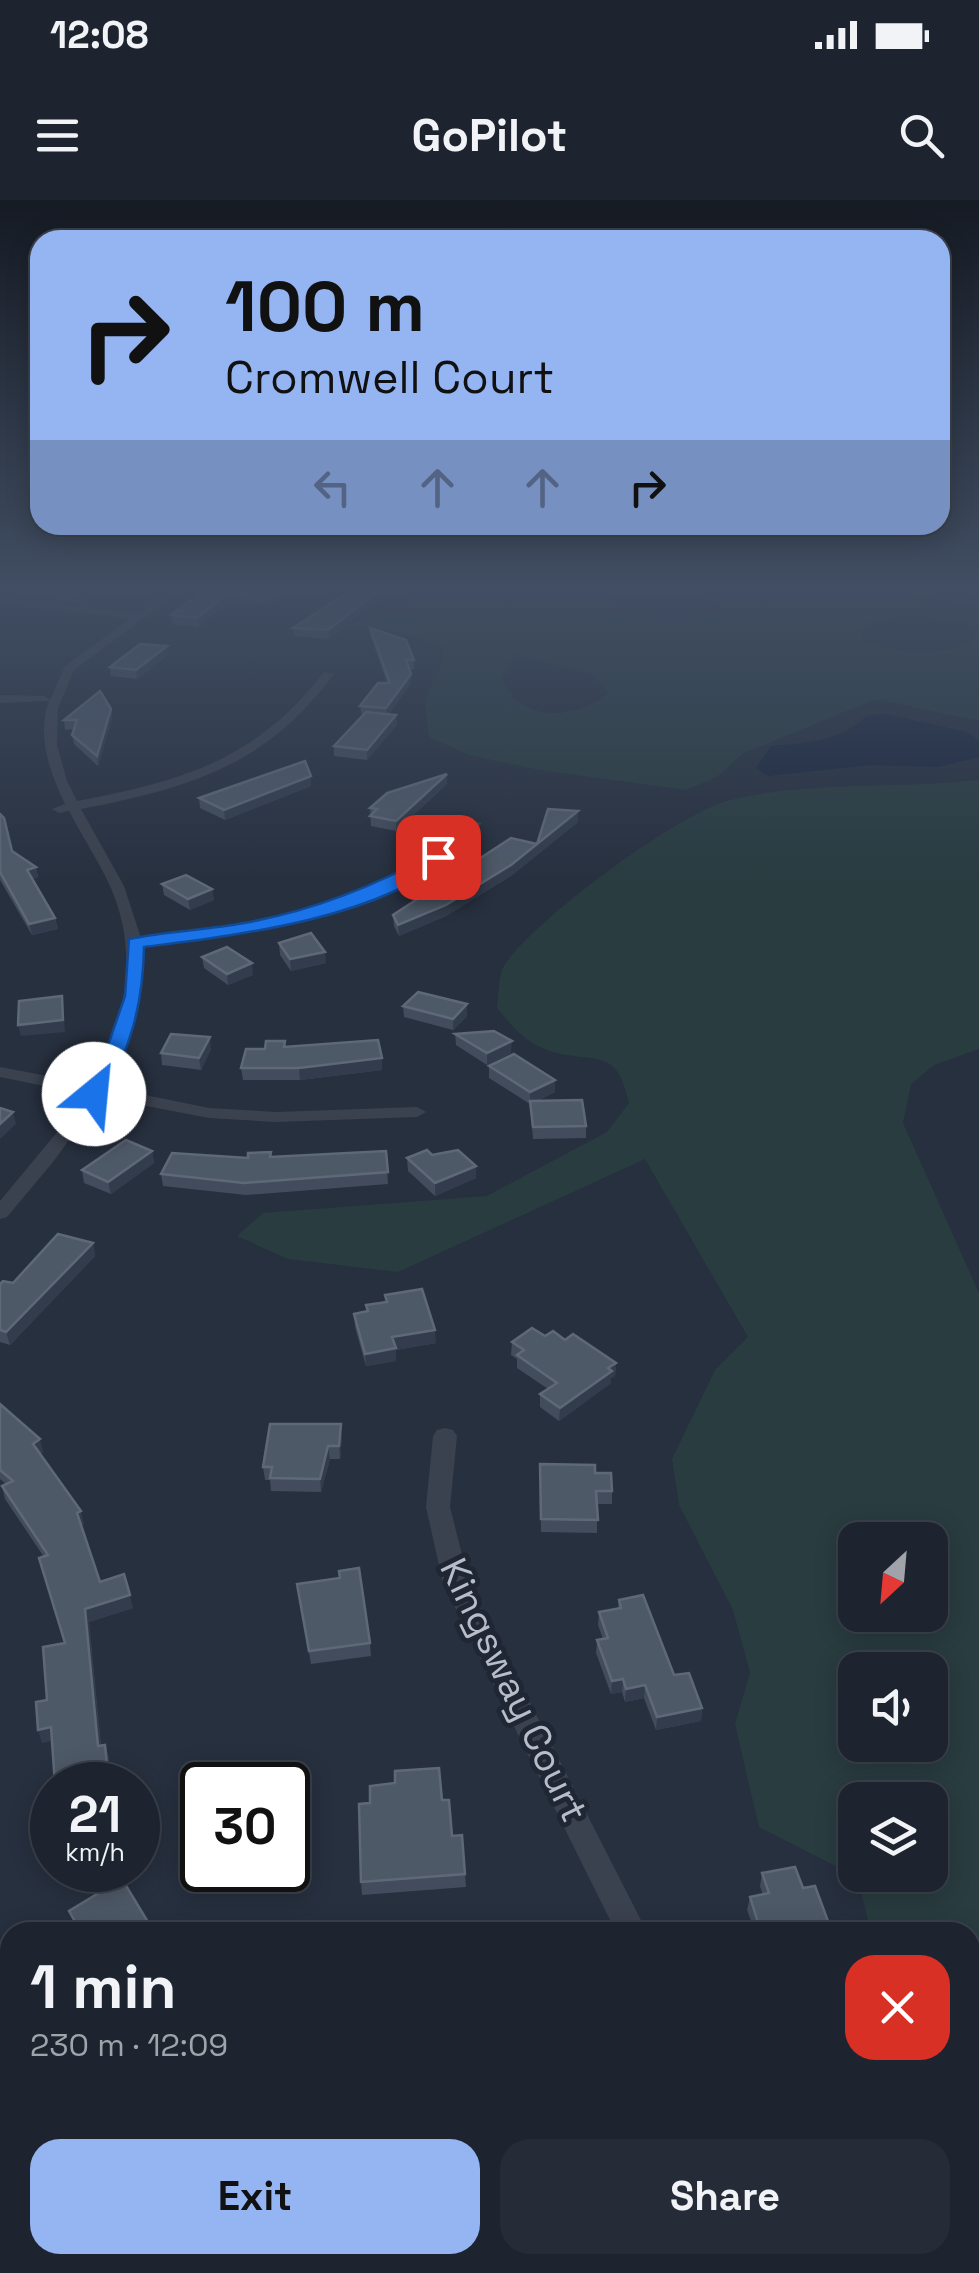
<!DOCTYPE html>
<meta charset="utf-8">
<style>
:root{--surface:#1d242f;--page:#252c37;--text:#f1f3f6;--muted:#a0a4aa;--line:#3b414b;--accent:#94b4f2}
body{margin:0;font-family:"Space Grotesk",sans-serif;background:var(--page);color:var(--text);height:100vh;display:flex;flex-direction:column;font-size:38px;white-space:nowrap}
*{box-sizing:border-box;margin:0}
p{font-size:32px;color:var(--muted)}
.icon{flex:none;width:55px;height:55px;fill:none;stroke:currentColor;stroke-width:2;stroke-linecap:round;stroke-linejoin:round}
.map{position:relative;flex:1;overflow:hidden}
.details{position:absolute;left:0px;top:1722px;width:980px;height:352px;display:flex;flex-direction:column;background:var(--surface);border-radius:30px 30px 0 0;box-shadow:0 5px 25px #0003,0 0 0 2px var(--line)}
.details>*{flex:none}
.top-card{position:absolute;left:30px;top:30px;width:920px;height:305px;border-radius:30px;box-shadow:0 5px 25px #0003,0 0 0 2px var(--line);background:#94b4f2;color:#111;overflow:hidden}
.needle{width:65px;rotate:206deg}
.fabs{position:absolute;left:838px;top:1322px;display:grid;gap:20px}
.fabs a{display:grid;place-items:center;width:110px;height:110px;border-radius:20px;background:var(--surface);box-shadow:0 5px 25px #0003,0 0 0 2px var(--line);font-size:50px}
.speed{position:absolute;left:30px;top:1562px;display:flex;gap:20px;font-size:50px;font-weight:700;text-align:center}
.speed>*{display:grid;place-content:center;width:130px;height:130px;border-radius:50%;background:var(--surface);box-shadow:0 5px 25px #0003,0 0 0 2px var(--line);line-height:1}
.speed small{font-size:25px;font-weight:400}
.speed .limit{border:5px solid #111;border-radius:15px;background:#fff;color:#111}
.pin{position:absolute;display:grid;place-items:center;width:85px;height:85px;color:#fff;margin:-42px;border-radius:20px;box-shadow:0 5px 15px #0006}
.me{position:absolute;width:110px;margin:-55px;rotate:28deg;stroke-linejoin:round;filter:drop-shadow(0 0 8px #0008)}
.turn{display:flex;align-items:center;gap:35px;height:210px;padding:0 30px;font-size:45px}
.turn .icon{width:130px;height:130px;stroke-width:2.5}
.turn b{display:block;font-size:70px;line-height:85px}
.lanes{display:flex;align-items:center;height:95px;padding:0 30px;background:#0003;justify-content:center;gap:50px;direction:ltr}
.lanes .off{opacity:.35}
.round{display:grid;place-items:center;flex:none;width:105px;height:105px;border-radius:30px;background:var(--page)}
.overview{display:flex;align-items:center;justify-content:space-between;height:170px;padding:0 30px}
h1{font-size:60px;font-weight:700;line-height:75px}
.action{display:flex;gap:20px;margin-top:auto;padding:20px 30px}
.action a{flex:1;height:115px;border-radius:30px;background:var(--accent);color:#111;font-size:40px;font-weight:700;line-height:115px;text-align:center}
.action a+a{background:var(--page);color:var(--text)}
.status{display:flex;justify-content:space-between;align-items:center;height:70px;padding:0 50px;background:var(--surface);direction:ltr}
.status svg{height:28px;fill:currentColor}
header{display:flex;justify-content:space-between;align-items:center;height:130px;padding:0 30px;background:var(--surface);font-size:45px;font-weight:700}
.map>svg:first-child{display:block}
.green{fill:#293c40;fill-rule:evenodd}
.water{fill:#1a273c}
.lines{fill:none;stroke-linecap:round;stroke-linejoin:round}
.street{fill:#3b424f;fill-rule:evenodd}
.wall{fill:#424c5c}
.shaded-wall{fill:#323c4c}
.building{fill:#4e5968;stroke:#5f6877;stroke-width:2.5}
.route{fill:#1a73e8;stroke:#114b97;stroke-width:2.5}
.labels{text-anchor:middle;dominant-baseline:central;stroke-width:10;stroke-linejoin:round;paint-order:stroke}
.near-street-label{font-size:38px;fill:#b7bdc9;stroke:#202734}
</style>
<div class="status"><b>12:08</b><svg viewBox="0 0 49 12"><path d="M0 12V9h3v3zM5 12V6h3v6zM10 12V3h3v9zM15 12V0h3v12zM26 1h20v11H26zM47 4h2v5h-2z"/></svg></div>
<header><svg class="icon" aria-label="menu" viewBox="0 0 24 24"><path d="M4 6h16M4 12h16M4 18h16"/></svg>GoPilot<svg class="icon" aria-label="search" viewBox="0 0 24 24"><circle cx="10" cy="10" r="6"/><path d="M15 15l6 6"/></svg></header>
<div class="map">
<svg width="979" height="2073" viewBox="0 0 979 2073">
<rect width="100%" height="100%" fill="#27303f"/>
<g class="green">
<path d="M405,392H616L614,408L622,417C652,421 695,430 718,407L691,392H871L979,411V521L876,499L742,554L717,577L686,590L540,570L469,555L429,537L425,501L442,462L443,448C407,428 368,428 327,427L397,414L411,404ZM922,415L964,422L977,430L972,443C935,455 902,454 864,442L861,432L875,418ZM515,455L592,474L608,493C575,521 520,523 502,479Z"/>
<path d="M979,580V849L934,865L911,884L903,923L979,1093V2073H937L936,2065H970V1732H871L857,1677L759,1627L735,1524L750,1473L733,1410L679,1305L672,1259L715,1170L748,1137L645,959L398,1072L288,1059L237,1036L263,1013L487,996L607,932L629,903C616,846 598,864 553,852C527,844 513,828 497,808C499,795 498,774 505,764C537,718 681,610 734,599C815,581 897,589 979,580ZM855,1340H930V1415H855ZM855,1470H930V1545H855ZM855,1600H930V1675H855Z"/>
</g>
<path class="water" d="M885,514L967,532L979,541V557L939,567L871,565L768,576L756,568L771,546C801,544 846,540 866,516Z"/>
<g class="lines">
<g class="street">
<path d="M168,392H179L74,470L58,508L57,545L67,581L77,601C183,581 256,560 324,472L334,474C266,566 189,588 81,609L124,686L141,738C270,722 369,711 470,620L482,623C398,718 260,733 142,747C148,797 130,845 106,887L209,908L276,912L417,907L426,912L417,917L276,922L209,918L100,897L53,962L7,1017L0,1019V1001L63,925L84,894L0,877V867L90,884C126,822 140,753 110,686C98,660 82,636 69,611L59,613L52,609L65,604C50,573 36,535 49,501L0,503V495L44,496L50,500L65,466L131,418L0,404V398L138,413Z"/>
<polygon points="910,392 930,392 979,401 979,407"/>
<polygon points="445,1228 453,1230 457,1236 450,1307 469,1383 647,1732 616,1732 443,1383 426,1307 433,1236 437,1230"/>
<polygon points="0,1841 10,1845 10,1890 0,1886"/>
<polygon points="10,1897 10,1936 0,1940 0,1902"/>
<polygon points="261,2065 310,2065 313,2073 265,2073"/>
<polygon points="664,2065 700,2065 699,2073 663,2073"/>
</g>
</g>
<g class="wall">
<polygon points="54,392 95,392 79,403 56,400"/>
<polygon points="201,392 285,392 269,405 229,401 198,427 172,424 171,415"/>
<polygon points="348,392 388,392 329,439 294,436 293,428"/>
<polygon points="370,428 414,460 414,469 409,469 411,483 389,514 396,515 397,525 367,560 334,556 334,546 362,516 360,506 387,483 371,437"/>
<polygon points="168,455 137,479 111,476 110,467"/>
<polygon points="111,509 112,518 98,566 74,544 72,535 74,529 65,530 64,520"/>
<polygon points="447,584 396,631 371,626 370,608"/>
<polygon points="311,586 225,620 200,608 199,598"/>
<polygon points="0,614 12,651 36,667 38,677 32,679 55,718 58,729 32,735 0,680"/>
<polygon points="578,622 511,676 446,716 399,736 394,726 393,715 537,644"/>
<polygon points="162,684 212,689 214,700 190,710 164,695"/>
<polygon points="279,743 326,763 291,771 280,755"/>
<polygon points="202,757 253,775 228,785 204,768"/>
<polygon points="403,806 467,816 453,830 404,817"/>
<polygon points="455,834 511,853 487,865 456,845"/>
<polygon points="286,847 382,858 382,870 300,880 243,880 241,868"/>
<polygon points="211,849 201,870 162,865 161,853"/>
<polygon points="489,866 555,880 555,892 537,901 586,926 586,938 533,939 530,904 489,878"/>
<polygon points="152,951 154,963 111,994 84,983 82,970"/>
<polygon points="386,951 388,984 246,995 163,986 161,974 248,958 271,952 271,957"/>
<polygon points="407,958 476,978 435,996 408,971"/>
<polygon points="93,1043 95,1056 10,1145 0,1142 0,1084 13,1083"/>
<polygon points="385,1095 436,1143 396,1150 396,1161 366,1166 355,1127 354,1114 366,1112 366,1105 386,1102"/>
<polygon points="545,1136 565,1140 616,1163 615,1176 611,1178 611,1183 559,1221 540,1207 540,1194 548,1189 517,1168 517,1159 511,1155 512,1142"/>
<polygon points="0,1204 43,1252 40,1254 84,1324 81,1326 100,1382 133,1408 89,1422 101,1546 105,1545 109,1558 111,1585 55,1585 52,1540 42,1543 47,1500 64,1443 44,1357 5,1299 2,1286 6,1284 0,1279"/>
<polygon points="342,1237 340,1259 330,1259 321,1292 271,1291 270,1280 265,1280 263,1267"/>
<polygon points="540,1264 595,1273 612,1291 612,1304 597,1304 597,1333 541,1332"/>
<polygon points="297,1384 370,1443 371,1456 311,1464"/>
<polygon points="619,1400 674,1475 702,1508 701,1521 656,1530 644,1498 625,1502 622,1492 611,1494 596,1453 597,1440 603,1439 598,1425 599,1412 618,1408"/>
<polygon points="442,1600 465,1674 466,1687 362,1695 361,1682"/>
<polygon points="762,1673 803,1688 832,1732 755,1732 747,1710 750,1697 763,1695 760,1686"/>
<polygon points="837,2065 952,2065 957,2073 841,2073"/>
</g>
<g class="shaded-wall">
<polygon points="81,392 95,392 79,403 77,394"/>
<polygon points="274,392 285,392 269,405 269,397"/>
<polygon points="377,392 388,392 329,439 328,430"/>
<polygon points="228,393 229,401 198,427 197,418"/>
<polygon points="167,446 168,455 137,479 136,470"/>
<polygon points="411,474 411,483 386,518 386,508"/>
<polygon points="111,509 112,518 98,566 97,556"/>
<polygon points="396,515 397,525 367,560 367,550"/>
<polygon points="447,574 447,584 396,631 396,621"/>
<polygon points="311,576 311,586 225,620 224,610"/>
<polygon points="578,611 578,622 511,676 446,716 399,736 398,725 511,665"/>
<polygon points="36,667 38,677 29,680 27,670"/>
<polygon points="212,689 214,700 190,710 188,699"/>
<polygon points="55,718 58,729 32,735 29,724"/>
<polygon points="325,752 326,763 291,771 290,759"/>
<polygon points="252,763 253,775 228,785 227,774"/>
<polygon points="62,796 65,832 21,836 18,825"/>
<polygon points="467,804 467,816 453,830 453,819"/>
<polygon points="210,837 211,849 201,870 199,858"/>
<polygon points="512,841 511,853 487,865 487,853"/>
<polygon points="382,858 382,870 300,880 299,868"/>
<polygon points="555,880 555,892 530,904 530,892"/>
<polygon points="13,912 16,924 0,939 0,924"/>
<polygon points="152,951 154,963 111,994 108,982"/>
<polygon points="476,966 476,978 435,996 435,983"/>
<polygon points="93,1043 95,1056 10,1145 6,1132"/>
<polygon points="435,1130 436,1143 396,1150 396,1161 366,1166 365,1154 392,1137"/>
<polygon points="616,1163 615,1176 611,1178 611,1183 559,1221 560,1208"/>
<polygon points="341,1224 342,1237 340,1259 339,1246"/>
<polygon points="40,1239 43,1252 36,1257 33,1244"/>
<polygon points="328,1246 330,1259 321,1292 320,1279"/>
<polygon points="81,1311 84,1324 80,1326 77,1313"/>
<polygon points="130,1395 133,1408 89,1422 102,1559 98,1546 85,1409"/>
<polygon points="623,1479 622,1492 611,1494 612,1481"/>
<polygon points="645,1485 644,1498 625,1502 626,1489"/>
<polygon points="702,1508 701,1521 656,1530 657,1517"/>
<polygon points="51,1527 55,1540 42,1543 38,1530"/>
<polygon points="105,1545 109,1558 111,1585 109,1585"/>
</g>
<g class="building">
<polygon points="54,392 81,392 77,394"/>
<polygon points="201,392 274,392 269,397 228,393 197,418 171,415"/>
<polygon points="348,392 377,392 328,430 293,428"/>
<polygon points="370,428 406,440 414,460 406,460 411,474 386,508 360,506 378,483 390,483"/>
<polygon points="140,444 167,446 136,470 110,467"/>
<polygon points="100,491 111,509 97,556 72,535 77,520 64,520"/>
<polygon points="366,512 396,515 367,550 334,546"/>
<polygon points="305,561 311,576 224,610 199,598"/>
<polygon points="447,574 396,621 370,616 377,609 370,608 387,593"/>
<polygon points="548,609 578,611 511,665 446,705 398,725 393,715 511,638 537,644"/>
<polygon points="0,614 4,618 12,651 36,667 27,670 55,718 29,724 0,672"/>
<polygon points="186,675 212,689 188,699 162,684"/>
<polygon points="311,733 325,752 290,759 279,743"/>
<polygon points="227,747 252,763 227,774 202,757"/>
<polygon points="418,792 467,804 453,819 403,806"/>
<polygon points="62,796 63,820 18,825 19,801"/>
<polygon points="494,831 512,841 487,853 455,834"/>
<polygon points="171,834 210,837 199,858 161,853"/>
<polygon points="378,840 382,858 299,868 241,868 246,849 265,849 266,841 285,841 284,847"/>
<polygon points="514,854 555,880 530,892 489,866"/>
<polygon points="582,900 586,926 533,927 530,901"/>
<polygon points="0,908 13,912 0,924"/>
<polygon points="126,940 152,951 108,982 82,970"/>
<polygon points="427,950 432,955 458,950 476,966 435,983 407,958"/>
<polygon points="386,951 388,972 244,983 161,974 172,953 248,958 248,953 271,952 270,957"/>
<polygon points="58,1034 93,1043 6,1132 0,1130 0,1084 3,1081 13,1083"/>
<polygon points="422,1089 435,1130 392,1137 396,1148 365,1154 354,1114 368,1111 366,1105 387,1102 385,1095"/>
<polygon points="532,1128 545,1136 553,1131 565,1140 573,1134 616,1163 608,1168 612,1171 560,1208 540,1194 557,1183 517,1155 524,1150 512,1142"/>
<polygon points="0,1204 40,1239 33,1244 81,1311 77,1313 100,1382 124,1374 130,1395 85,1409 98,1546 105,1545 109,1585 55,1585 51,1527 38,1530 36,1502 47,1500 43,1447 65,1443 39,1358 48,1355 2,1286 13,1281 0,1270"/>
<polygon points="270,1224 341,1224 339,1246 328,1246 320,1279 270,1278 272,1267 263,1267"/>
<polygon points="540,1264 595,1265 595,1273 611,1273 612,1291 596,1291 598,1320 541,1319"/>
<polygon points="359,1368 370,1443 309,1451 297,1384 340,1378 339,1371"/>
<polygon points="643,1395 674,1475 689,1473 702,1508 657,1517 645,1485 626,1489 623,1479 612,1481 597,1440 608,1438 599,1412 621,1408 619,1400"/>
<polygon points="439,1568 442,1600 449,1600 452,1636 462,1635 465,1674 361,1682 359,1604 370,1603 370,1586 395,1583 395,1571"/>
<polygon points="795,1667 803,1688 815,1686 832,1732 761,1732 750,1697 769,1693 762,1673"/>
<polygon points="122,1679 154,1732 81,1732 69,1711"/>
<polygon points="846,2065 952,2065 957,2073 850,2073"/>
</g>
<linearGradient id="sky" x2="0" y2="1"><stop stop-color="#151a23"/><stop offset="0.57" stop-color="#414e63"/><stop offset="1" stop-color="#414e63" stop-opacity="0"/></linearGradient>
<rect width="979" height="682" fill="url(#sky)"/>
<path class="route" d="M433,654L447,657C382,719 230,736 144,747C143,803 131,851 101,898H86L83,894L104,857L125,796L129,739C167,731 206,730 244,723C312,711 373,687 433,654Z"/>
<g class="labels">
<g class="near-street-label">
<text transform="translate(514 1490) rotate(64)">Kingsway Court</text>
</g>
</g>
</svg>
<div class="fabs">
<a><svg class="needle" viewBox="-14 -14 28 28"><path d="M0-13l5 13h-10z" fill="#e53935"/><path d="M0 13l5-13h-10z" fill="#a0a4aa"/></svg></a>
<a><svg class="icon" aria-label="sound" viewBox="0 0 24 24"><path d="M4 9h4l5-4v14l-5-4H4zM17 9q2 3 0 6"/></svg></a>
<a><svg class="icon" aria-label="layers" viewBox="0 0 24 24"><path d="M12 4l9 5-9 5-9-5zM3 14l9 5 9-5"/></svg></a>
</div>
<div class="speed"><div>21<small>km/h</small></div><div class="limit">30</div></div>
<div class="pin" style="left:438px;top:657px;background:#d93025"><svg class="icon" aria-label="arrive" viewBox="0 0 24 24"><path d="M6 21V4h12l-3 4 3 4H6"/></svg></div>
<svg class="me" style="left:94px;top:894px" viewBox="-20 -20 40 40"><circle r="19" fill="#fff"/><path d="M0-13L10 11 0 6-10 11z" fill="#1a73e8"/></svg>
<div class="top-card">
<div class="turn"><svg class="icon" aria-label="right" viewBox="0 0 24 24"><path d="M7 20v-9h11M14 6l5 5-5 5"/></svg><div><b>100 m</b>Cromwell Court</div></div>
<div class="lanes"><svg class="icon off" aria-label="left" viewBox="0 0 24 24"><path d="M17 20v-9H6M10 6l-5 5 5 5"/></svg><svg class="icon off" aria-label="ahead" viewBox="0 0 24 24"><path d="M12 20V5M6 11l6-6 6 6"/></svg><svg class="icon off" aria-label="ahead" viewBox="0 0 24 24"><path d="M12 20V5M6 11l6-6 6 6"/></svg><svg class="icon" aria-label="right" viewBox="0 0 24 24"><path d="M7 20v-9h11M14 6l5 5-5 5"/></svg></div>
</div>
<section class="details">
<div class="overview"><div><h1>1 min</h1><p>230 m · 12:09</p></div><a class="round" style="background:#d93025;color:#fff"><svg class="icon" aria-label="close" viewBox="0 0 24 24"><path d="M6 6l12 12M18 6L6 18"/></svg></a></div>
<div class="action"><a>Exit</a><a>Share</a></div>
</section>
</div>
